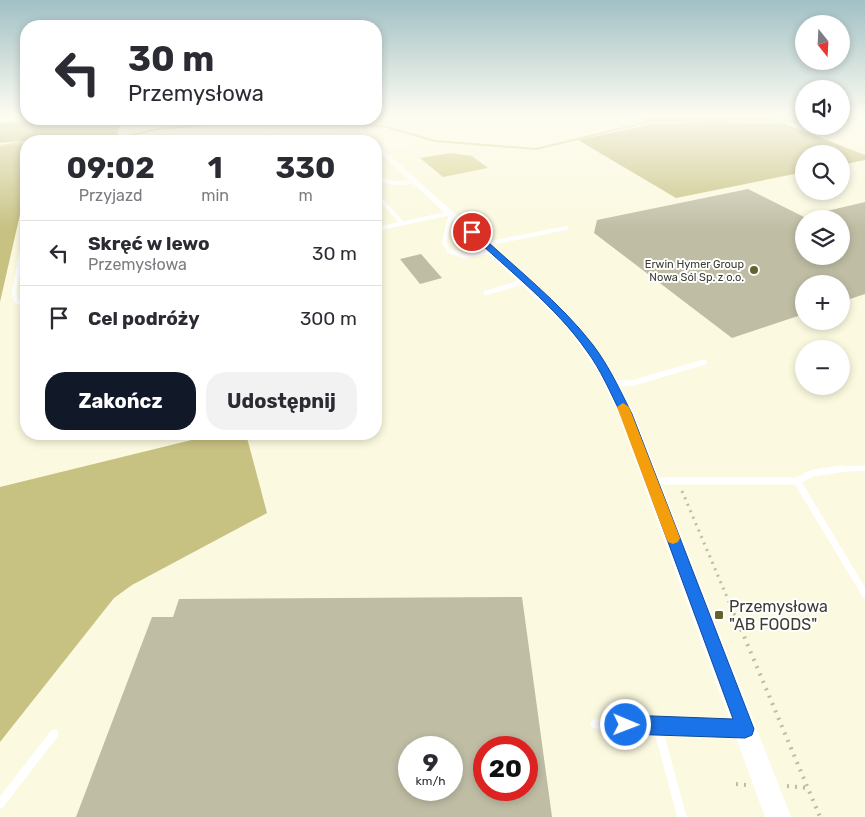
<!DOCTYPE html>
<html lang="pl">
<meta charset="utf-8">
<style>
:root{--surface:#fff;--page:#f2f2f3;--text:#2b2b33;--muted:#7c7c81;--line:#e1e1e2;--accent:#111827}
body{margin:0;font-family:Rubik,sans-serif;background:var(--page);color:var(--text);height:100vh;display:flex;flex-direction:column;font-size:19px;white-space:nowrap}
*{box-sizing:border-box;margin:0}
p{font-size:16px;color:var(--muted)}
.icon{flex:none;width:28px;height:28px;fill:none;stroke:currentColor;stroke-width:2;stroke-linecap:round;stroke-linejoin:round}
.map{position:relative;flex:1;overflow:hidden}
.details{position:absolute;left:20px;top:135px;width:362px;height:305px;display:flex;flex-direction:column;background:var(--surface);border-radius:20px;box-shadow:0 2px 8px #0003}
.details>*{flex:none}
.banner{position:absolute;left:20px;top:20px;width:362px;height:105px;border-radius:20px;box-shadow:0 2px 8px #0003;background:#fff;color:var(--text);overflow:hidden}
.needle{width:32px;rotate:162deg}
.controls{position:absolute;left:795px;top:15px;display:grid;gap:10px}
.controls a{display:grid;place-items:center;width:55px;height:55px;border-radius:50%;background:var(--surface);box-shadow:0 2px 8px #0003;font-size:25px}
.speed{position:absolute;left:398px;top:736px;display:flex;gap:10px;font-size:25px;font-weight:700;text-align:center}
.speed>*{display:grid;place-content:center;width:65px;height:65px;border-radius:50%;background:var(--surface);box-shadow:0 2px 8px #0003;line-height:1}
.speed small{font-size:12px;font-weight:400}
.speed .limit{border:8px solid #d22;background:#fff;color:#111}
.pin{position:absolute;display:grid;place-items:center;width:42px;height:42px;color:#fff;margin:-21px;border:2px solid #fff;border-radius:50%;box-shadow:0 1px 5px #0007}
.me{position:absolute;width:55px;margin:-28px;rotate:91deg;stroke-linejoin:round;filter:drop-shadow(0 0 4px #0008)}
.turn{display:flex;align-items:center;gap:18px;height:105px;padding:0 25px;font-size:22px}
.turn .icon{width:65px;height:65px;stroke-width:2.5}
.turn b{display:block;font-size:35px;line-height:42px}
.eta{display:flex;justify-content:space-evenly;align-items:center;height:85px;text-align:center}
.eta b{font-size:30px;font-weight:700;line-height:35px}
.button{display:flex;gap:10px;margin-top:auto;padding:10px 25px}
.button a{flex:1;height:58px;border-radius:20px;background:var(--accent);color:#fff;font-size:20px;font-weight:700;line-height:58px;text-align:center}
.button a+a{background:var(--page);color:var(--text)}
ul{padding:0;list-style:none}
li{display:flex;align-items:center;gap:15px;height:65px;padding:0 25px;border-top:1px solid var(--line)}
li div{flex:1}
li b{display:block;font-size:19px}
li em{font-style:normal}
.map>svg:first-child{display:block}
.green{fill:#e4e0b6}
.forest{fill:#c7c182}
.water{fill:#d7d191}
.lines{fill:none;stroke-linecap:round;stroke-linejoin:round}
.stream{stroke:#d7d191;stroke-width:2}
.building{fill:#bfbda4;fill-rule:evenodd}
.path-far2{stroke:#bebca7;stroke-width:1;stroke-dasharray:0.5 2;stroke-linecap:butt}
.path-far1{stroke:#bebca7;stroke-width:3;stroke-dasharray:2 5;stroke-linecap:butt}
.path{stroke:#bebca7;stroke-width:4;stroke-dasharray:2 6;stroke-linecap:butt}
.service-far5{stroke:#fff;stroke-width:2.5}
.service-far4{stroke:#fff;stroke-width:4}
.service-far3{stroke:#fff;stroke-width:4.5}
.service-far2{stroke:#fff;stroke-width:5.5}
.service-far1{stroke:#fff;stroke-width:7}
.service{stroke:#fff;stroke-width:9}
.minor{fill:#fff;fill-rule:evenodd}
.tertiary{fill:#fff;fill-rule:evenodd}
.route{fill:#1a73e8;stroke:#114b97}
.slow{fill:#f59e0b}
.poi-dot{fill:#67612e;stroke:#fff;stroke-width:2}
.labels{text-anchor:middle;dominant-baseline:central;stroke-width:4;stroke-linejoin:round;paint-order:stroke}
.far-poi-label{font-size:11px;fill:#3d3c32;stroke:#fff;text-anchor:end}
.near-poi-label{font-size:16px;fill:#3d3c32;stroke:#fff;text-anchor:start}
</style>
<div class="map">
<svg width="865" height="817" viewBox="0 0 865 817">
<rect width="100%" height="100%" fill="#fbf9df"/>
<polygon class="green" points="764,115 804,115 804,123 783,123"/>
<g class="forest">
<polygon points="633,115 764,115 778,121 648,122"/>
<polygon points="52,119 121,119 117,136 82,136 0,143 0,123"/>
<polygon points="713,123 783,123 865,155 865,160 841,165 841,154 804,154 804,172 676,198 578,140 653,124"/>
<polygon points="26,144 26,188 0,302 0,145"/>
<polygon points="216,434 246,434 267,513 132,585 114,598 0,742 0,487"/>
</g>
<polygon class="water" points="451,153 472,156 488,168 443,177 420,158"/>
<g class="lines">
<g class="stream">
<polyline points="305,119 335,121"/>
<polyline points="790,122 804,122"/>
<polyline points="841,122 852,118"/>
<polyline points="363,125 387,127 435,141 536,149 648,122 778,123"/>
<polyline points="34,141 62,137 113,139 159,129 261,119"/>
<polyline points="0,146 26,142"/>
</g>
</g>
<g class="building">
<polygon points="748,189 804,217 804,256 841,256 841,219 814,219 814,214 865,202 865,294 841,302 841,284 804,284 804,314 732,338 594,233 597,220"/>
<polygon points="421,254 442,278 420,284 400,259"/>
<path d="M522,597L552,817H76L152,617H173L179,599ZM409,748H451V790H409ZM484,748H526V790H484Z"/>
</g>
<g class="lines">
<polyline class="path-far2" points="769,115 781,120"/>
<polyline class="path-far1" points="682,491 738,623"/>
<g class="path">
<polyline points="738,622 820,817"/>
<polyline points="736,784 747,785"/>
<polyline points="787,786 808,788"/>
</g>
<g class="service-far5">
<path d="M392,115C414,128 434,121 457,115"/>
<polyline points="427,115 438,119"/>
<polyline points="208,141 289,129 294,136 355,126"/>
<polyline points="243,141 292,134"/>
<polyline points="293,141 327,136 344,141"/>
<polyline points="379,148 399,144 408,146"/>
<polyline points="376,174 378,176"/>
</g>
<g class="service-far4">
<path d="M377,175C389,186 400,184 415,181"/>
<polyline points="376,194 402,223"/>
<polyline points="376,229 451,213 444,243 450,252"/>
<polyline points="486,244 566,228"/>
<polyline points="22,252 26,232"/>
<polyline points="488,252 493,251"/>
</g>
<g class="service-far3">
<polyline points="22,251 14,293 16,301 26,305"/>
<polyline points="449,251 465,256 493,251"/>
<polyline points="486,293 526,281"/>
</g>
<g class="service-far2">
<polyline points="611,383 633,383 704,362"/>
<polyline points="829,470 865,468"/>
</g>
<g class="service-far1">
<polyline points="653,481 797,481 813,473 841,469"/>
<polyline points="797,481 865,594"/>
</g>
<g class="service">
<polyline points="595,724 740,729"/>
<polyline points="657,725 682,817"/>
<polyline points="0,804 54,734"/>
</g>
<polygon class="minor" points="851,115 865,117 865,121 851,116"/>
<g class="tertiary">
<polygon points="26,115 26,118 0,120 0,116"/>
<polygon points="344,119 351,119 375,141 368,141"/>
<polygon points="376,143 574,320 612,371 634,414 791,817 765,817 618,414 600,375 566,326 376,149"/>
</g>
</g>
<linearGradient id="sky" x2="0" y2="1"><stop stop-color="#a1c0c5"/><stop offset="0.5" stop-color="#fdfcf1"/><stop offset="1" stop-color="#fdfcf1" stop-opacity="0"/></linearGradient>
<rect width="865" height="230" fill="url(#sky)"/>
<path class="route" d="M469,230H475C514,267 560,302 593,345C609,366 620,390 632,414L754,729L752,735L745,738L626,734L620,731L617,725L620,718L626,715L733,719L621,414C610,392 601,370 586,350C557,308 507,269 469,233Z"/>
<polygon class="slow" points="623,403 629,407 680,538 678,542 673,544 668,542 666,538 617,407"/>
<g class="poi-dot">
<circle cx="754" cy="270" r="5"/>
<rect x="714" y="610" width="10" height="10" rx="2.5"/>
</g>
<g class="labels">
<g class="far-poi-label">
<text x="744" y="264">Erwin Hymer Group<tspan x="744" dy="13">Nowa Sól Sp. z o.o.</tspan></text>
</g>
<g class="near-poi-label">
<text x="729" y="606">Przemysłowa<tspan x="729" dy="18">"AB FOODS"</tspan></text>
</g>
</g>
</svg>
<div class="controls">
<a><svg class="needle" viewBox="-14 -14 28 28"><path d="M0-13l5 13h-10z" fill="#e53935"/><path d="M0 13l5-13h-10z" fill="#7c7c81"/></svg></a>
<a><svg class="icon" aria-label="sound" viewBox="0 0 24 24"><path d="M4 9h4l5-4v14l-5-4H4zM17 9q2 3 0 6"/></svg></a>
<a><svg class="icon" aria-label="search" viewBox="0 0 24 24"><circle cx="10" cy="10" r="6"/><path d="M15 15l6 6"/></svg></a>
<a><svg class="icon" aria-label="layers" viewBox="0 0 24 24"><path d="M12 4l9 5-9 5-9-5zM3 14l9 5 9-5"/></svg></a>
<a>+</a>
<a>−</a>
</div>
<div class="speed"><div>9<small>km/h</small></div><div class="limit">20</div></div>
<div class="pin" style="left:472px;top:232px;background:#d93025"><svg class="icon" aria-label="arrive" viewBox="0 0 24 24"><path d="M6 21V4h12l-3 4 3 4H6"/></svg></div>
<svg class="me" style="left:626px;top:725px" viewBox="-20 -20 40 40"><circle r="17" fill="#1a73e8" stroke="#fff" stroke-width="3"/><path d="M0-11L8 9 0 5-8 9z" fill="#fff"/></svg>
<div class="banner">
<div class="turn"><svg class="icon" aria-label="left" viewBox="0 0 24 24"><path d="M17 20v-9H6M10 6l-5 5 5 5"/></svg><div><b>30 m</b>Przemysłowa</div></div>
</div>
<section class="details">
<div class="eta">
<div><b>09:02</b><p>Przyjazd</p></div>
<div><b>1</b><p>min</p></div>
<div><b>330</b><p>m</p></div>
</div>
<ul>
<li><svg class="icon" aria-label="left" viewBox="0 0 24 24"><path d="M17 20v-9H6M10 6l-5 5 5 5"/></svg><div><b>Skręć w lewo</b><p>Przemysłowa</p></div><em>30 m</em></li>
<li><svg class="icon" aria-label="arrive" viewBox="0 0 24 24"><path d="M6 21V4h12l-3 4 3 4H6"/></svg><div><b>Cel podróży</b></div><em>300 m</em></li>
</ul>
<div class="button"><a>Zakończ</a><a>Udostępnij</a></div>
</section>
</div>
